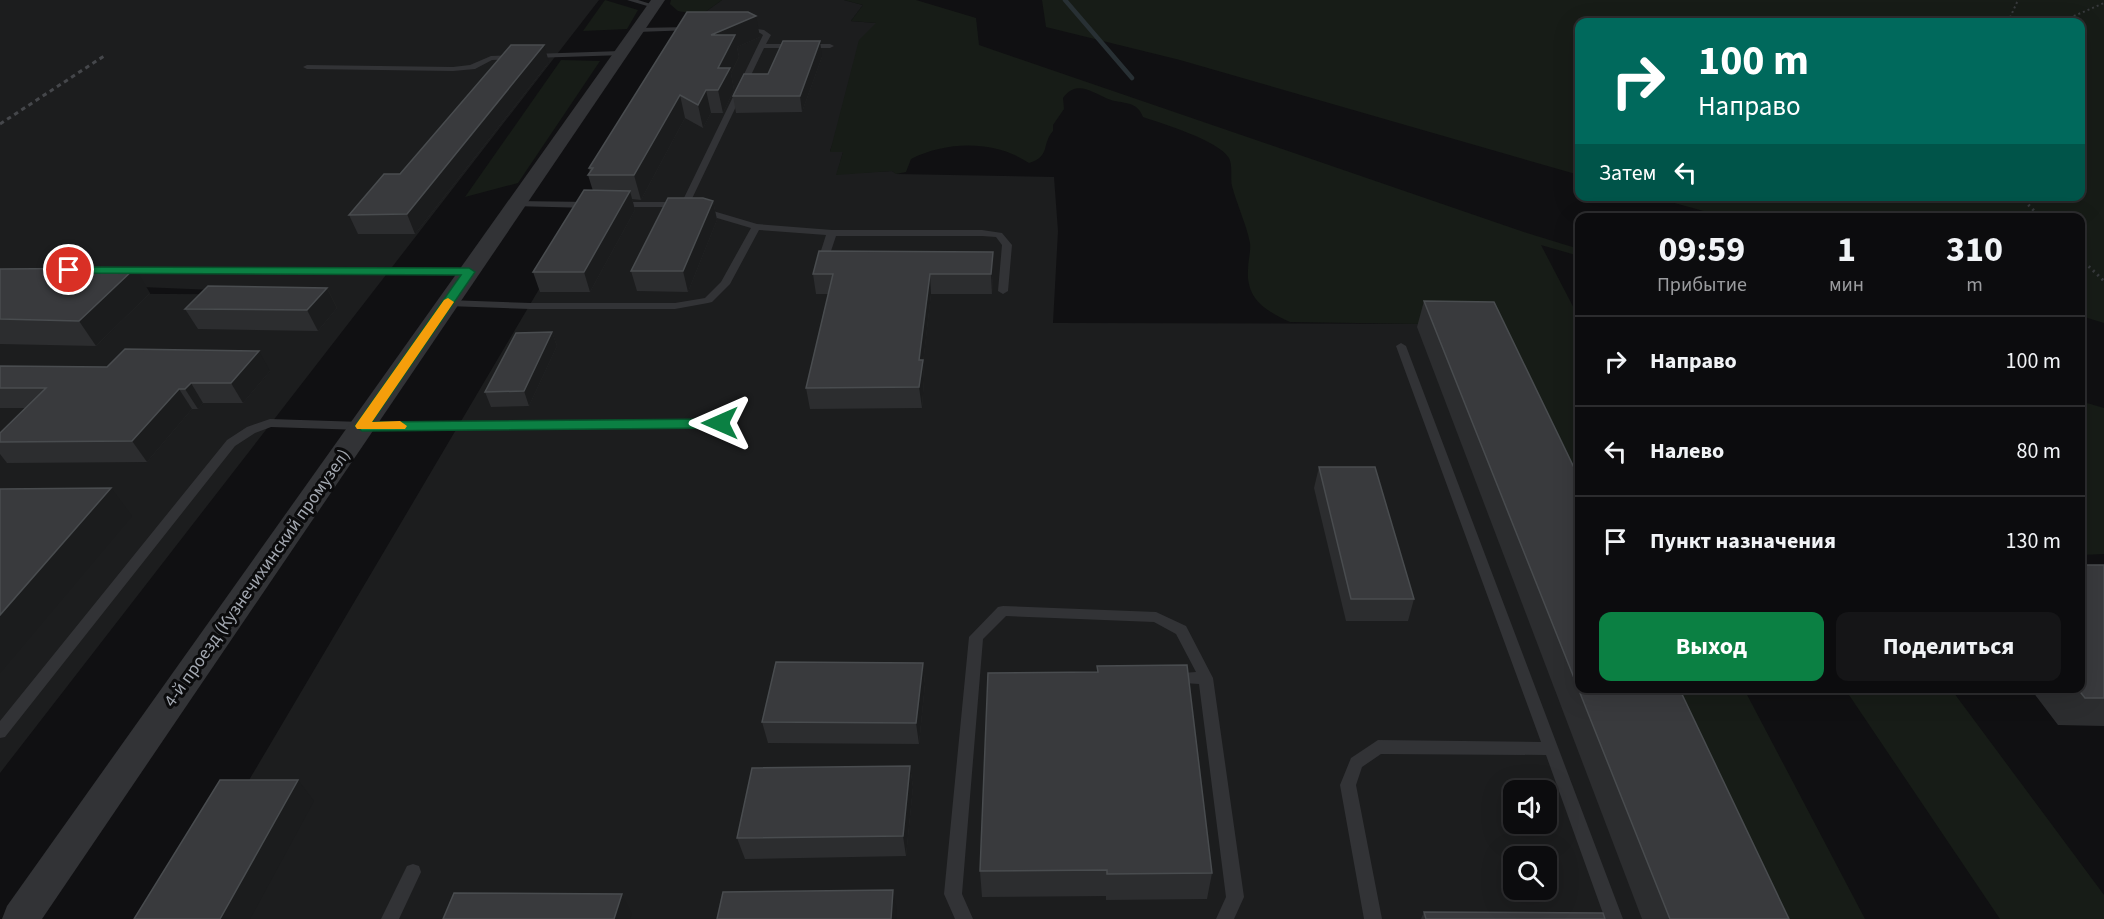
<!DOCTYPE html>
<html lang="ru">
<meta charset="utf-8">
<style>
:root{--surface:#0c0c0e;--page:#151517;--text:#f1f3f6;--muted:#9a9b9e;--line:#2c2c2e;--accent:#0b8043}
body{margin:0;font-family:"Source Sans 3",sans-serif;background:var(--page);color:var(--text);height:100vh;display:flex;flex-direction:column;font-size:22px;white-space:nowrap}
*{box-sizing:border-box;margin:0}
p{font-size:20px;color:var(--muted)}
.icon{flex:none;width:33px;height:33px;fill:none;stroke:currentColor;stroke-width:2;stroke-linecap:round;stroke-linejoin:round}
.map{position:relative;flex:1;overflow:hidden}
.sheet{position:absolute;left:1575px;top:213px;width:510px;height:480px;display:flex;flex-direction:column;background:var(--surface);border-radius:12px;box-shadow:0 6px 24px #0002,0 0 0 2px var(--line)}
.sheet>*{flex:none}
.top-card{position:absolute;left:1575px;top:18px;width:510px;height:183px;border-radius:12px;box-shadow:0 6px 24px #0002,0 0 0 2px var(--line);background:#00695c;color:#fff;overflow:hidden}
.fabs{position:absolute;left:1503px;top:780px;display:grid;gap:12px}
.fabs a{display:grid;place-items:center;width:54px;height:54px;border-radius:12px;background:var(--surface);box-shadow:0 6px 24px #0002,0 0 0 2px var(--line);font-size:30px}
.pin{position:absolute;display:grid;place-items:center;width:51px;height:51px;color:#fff;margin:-26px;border:3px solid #fff;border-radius:50%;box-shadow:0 2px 6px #0007}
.me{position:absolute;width:66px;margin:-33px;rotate:270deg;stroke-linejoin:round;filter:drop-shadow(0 0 4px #0008)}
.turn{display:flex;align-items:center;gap:21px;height:126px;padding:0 24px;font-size:27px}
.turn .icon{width:78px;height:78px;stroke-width:2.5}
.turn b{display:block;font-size:42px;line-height:51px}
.then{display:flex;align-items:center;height:57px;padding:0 24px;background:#0003;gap:12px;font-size:22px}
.eta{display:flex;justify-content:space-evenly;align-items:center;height:102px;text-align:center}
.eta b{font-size:36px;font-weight:700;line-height:42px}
.primary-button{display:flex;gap:12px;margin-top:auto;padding:12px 24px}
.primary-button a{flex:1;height:69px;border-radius:12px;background:var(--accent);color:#fff;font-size:24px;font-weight:700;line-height:69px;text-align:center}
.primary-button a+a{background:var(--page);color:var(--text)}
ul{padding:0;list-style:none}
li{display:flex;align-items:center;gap:18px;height:90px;padding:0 24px;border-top:2px solid var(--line)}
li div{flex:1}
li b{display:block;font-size:22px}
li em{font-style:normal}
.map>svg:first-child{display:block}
.built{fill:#1c1d1e;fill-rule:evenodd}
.green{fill:#171c17}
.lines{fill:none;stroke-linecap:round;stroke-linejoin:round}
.stream{stroke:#283034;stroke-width:4.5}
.path-far1{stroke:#383a3d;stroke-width:2;stroke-dasharray:2 3;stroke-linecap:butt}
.path{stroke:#383a3d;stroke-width:3;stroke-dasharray:2 4;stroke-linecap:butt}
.service{fill:#323336;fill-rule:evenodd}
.minor{fill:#323336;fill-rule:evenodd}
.rail{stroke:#45474b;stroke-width:3;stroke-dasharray:4.5 4;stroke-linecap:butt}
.wall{fill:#2c2d2f}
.shaded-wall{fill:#1b1c1d}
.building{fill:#393a3d;stroke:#494c4f;stroke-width:1.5}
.route{fill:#0b8043;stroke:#07532c;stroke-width:1.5}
.slow{fill:#f59e0b}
.labels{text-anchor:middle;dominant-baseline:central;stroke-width:6;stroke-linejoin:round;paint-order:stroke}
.street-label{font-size:18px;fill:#a3a8b1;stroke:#0b0b0c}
</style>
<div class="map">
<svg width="2104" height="919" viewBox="0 0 2104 919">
<rect width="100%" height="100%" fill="#101012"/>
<g class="built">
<polygon points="0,0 599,0 0,773 0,293 331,295 69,284 0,285"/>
<path d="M722,0H844L863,5L851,21L877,23L830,151L843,152L837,174L892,171L897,174L1054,177L1058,231L1053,323L1485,324L1580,688L1758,919H167L701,15ZM1514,790H1546V824H1514ZM1514,856H1546V890H1514Z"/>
</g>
<g class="green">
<polygon points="605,0 638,10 627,29 583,31"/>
<polygon points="671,0 722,0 701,15 678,11 670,4"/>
<path d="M844,0H916L976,18L979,45L1527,233L1579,249V256L1541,245L1579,318V530L1485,325L1290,322C1266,311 1246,299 1248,270C1248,260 1251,252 1250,243C1246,223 1237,205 1232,186C1230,177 1233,166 1229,158C1218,140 1163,124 1143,117C1137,101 1125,104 1111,100C1094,94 1077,78 1063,98L1064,109L1053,125V131C1041,145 1051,156 1029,163C995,140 947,141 911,159L906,172L896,174L892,171L836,175L843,152H830L859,40L876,23L851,21L863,5Z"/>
<polygon points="1042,0 2104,0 2104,323 2081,316 2080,218 1725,217 1653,197 2080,196 2080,22 1580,22 1579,175 1180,60 1046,27"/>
<polygon points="561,60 600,61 518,183 465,197"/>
<polygon points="2080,401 2104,408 2104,554 2081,555"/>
<polygon points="1652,689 1744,689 1865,919 1758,919"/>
<polygon points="1845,689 1951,689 2104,895 2104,919 2000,919"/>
</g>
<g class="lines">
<polyline class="stream" points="1065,0 1132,78"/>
<g class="path-far1">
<polyline points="2008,22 2018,0"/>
<polyline points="2060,22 2104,3"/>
</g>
<g class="path">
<polyline points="2020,196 2041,218"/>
<polyline points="2080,258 2104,281"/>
</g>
<g class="service">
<polygon points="627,0 638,0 657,6 654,8"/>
<polygon points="691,27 693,28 693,30 637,32 633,30 637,28"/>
<polygon points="744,27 764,30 771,35 766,44 830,44 834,46 830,48 764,48 688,207 616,207 614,205 619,202 682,202 763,35 760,33 742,30 742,28"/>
<polygon points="621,51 625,53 624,55 532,58 528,56 532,54"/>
<polygon points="515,55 519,57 518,59 492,60 475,69 453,71 307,69 303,67 307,65 453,67 470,65 491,56"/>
<polygon points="516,201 590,202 595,205 590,208 513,206 513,202"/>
<polygon points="703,208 757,224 832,230 982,230 1002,233 1012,245 1008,291 1003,294 998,291 1002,245 996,237 982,236 836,236 829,257 836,264 831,267 828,266 819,257 826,235 759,230 730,284 712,302 708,303 675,309 530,309 448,306 443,303 448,300 530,303 675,303 705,298 721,282 751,228 700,213 700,209"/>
<polygon points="122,267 469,269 474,272 469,275 119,272 117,270"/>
<polygon points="1401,343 1406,346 1623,919 1605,919 1546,755 1381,754 1362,767 1356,785 1382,919 1364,919 1340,785 1351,758 1378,740 1541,742 1396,346"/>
<polygon points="270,419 362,422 720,419 726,423 720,427 362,430 271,427 255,433 235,446 5,737 0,738 0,721 227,440 247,427"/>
<polygon points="1003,606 1156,612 1186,626 1213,678 1244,897 1234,919 1216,919 1226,897 1199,684 1169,682 1167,678 1169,674 1196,672 1176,634 1154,622 1006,616 983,639 962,894 973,919 955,919 944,894 969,637 998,607"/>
<polygon points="413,864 419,866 421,872 399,919 381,919 407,866"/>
</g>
<polygon class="minor" points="651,0 665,0 42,919 2,919 7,906"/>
<polyline class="rail" points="0,124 104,56"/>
</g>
<g class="wall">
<polygon points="748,12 760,37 737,47 739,57 731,73 734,90 723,113 711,113 703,128 685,118 641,200 632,199 635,210 590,292 540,292 533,272 593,191 588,175 590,172 589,168"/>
<polygon points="822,57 802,112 736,113 733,96 768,74"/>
<polygon points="549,62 415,234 358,234 349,215 400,174"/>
<polygon points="713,201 717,220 688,292 637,291 631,271"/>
<polygon points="993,252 993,272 992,294 931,294 923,364 924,380 922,408 810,409 806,388 828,294 816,294 813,274"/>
<polygon points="0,269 150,293 96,346 0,344"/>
<polygon points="327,288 337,308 318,331 198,329 185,309"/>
<polygon points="1424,301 1789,919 1642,919 1417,327"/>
<polygon points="552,332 557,346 529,406 491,407 485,392"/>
<polygon points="0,366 107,367 270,371 243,403 203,403 198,409 192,409 147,462 7,463 0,454 0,433 25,408 0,408"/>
<polygon points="1319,467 1414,599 1408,621 1346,621 1314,488"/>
<polygon points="2104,565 2104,726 2058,725 2030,688 2080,688"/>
<polygon points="923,663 925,684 919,744 768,743 762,722"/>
<polygon points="1097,666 1212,873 1207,899 1106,900 1106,896 982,897 980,871 1097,672"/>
<polygon points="910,766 913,787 906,856 745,859 737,838"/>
<polygon points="1424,912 1605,919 1421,919"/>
</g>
<g class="shaded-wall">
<polygon points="756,16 760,37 737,47 739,57 731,73 734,90 723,113 718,90 711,35"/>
<polygon points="820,41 822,57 802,112 800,96"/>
<polygon points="544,45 549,62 415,234 407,214"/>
<polygon points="706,90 711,113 703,128 698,105"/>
<polygon points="680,95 685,118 641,200 634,175"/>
<polygon points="630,191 635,210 590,292 584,272"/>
<polygon points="713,201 717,220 688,292 683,271"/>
<polygon points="993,252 993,272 992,294 991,274"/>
<polygon points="135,268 150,293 96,346 79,321"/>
<polygon points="930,274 931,294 923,364 924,380 922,408 919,387 919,360"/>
<polygon points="327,288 337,308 318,331 307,310"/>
<polygon points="552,332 557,346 529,406 524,391"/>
<polygon points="259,351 270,371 243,403 231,383"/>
<polygon points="191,383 203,403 198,409 185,389"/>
<polygon points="179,389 192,409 147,462 132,441"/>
<polygon points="111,488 132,516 0,673 0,615"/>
<polygon points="923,663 925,684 919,744 916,723"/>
<polygon points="910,766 913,787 906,856 903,836"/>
<polygon points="298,780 314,801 250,919 220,919"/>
<polygon points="893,890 897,910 896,919 891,919"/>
<polygon points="622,894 632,914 630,919 614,919"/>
</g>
<g class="building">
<polygon points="687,12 748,12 756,16 711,35 735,35 718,68 730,68 718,90 706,90 698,105 680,95 634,175 588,175 593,168 589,168"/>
<polygon points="783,41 820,41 800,96 733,96 744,74 768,74"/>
<polygon points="511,45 544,45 407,214 349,215 384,174 400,174"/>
<polygon points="584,190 630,191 584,272 533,272"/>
<polygon points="668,198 703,198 713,201 683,271 631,271"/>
<polygon points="819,251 993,252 991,274 930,274 919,360 923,360 919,387 806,388 833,274 813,274"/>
<polygon points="135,268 79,321 0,319 0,269"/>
<polygon points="208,286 327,288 307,310 185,309"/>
<polygon points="1424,301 1494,302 1580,480 1580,688 1679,688 1789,919 1670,919"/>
<polygon points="552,332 524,391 485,392 516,333"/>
<polygon points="125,349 259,351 231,383 191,383 185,389 179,389 132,441 0,442 0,433 46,388 0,388 0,366 107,367"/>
<polygon points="1319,467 1375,467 1414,599 1351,599"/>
<polygon points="111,488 0,615 0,489"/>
<polygon points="2080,565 2104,565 2104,698 2085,698 2077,688 2080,688"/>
<polygon points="776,662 923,663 916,723 762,722"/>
<polygon points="1187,665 1212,873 1107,874 1107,870 980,871 988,673 1098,672 1097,666"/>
<polygon points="910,766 903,836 737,838 752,768"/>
<polygon points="220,780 298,780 220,919 134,919"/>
<polygon points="893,890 891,919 717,919 723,892"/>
<polygon points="454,893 622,894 614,919 443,919"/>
<polygon points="1424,912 1603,913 1605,919 1426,919"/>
</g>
<polygon class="route" points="69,267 469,268 475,272 372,422 720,419 727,423 720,428 362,431 355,426 461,275 65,273 63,270"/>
<polygon class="slow" points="448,298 454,302 372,422 400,421 407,426 405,429 357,429 355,426 357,423 444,300"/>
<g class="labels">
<g class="street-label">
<text transform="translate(257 578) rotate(-55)">4-й проезд (Кузнечихинский промузел)</text>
</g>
</g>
</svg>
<div class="fabs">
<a><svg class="icon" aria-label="sound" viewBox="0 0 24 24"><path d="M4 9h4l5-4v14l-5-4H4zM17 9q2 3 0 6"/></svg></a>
<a><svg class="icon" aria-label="search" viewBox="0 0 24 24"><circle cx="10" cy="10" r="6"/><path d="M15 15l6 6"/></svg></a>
</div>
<div class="pin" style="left:69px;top:270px;background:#d93025"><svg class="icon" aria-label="arrive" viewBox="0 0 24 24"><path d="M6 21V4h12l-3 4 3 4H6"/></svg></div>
<svg class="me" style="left:720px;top:423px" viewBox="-20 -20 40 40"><path d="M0-17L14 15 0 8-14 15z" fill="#0b8043" stroke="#fff" stroke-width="4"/></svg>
<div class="top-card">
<div class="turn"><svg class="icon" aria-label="right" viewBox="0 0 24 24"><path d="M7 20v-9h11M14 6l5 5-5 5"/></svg><div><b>100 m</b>Направо</div></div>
<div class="then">Затем<svg class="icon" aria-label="left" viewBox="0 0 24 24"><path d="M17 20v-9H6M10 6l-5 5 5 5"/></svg></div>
</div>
<section class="sheet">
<div class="eta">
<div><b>09:59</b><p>Прибытие</p></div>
<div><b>1</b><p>мин</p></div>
<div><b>310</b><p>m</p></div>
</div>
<ul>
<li><svg class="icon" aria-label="right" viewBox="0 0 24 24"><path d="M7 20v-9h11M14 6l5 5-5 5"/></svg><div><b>Направо</b></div><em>100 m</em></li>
<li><svg class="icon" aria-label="left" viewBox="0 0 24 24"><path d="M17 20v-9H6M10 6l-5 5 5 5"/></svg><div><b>Налево</b></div><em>80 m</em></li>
<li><svg class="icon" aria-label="arrive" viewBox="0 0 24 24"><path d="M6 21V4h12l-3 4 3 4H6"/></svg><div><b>Пункт назначения</b></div><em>130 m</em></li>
</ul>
<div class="primary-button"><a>Выход</a><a>Поделиться</a></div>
</section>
</div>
